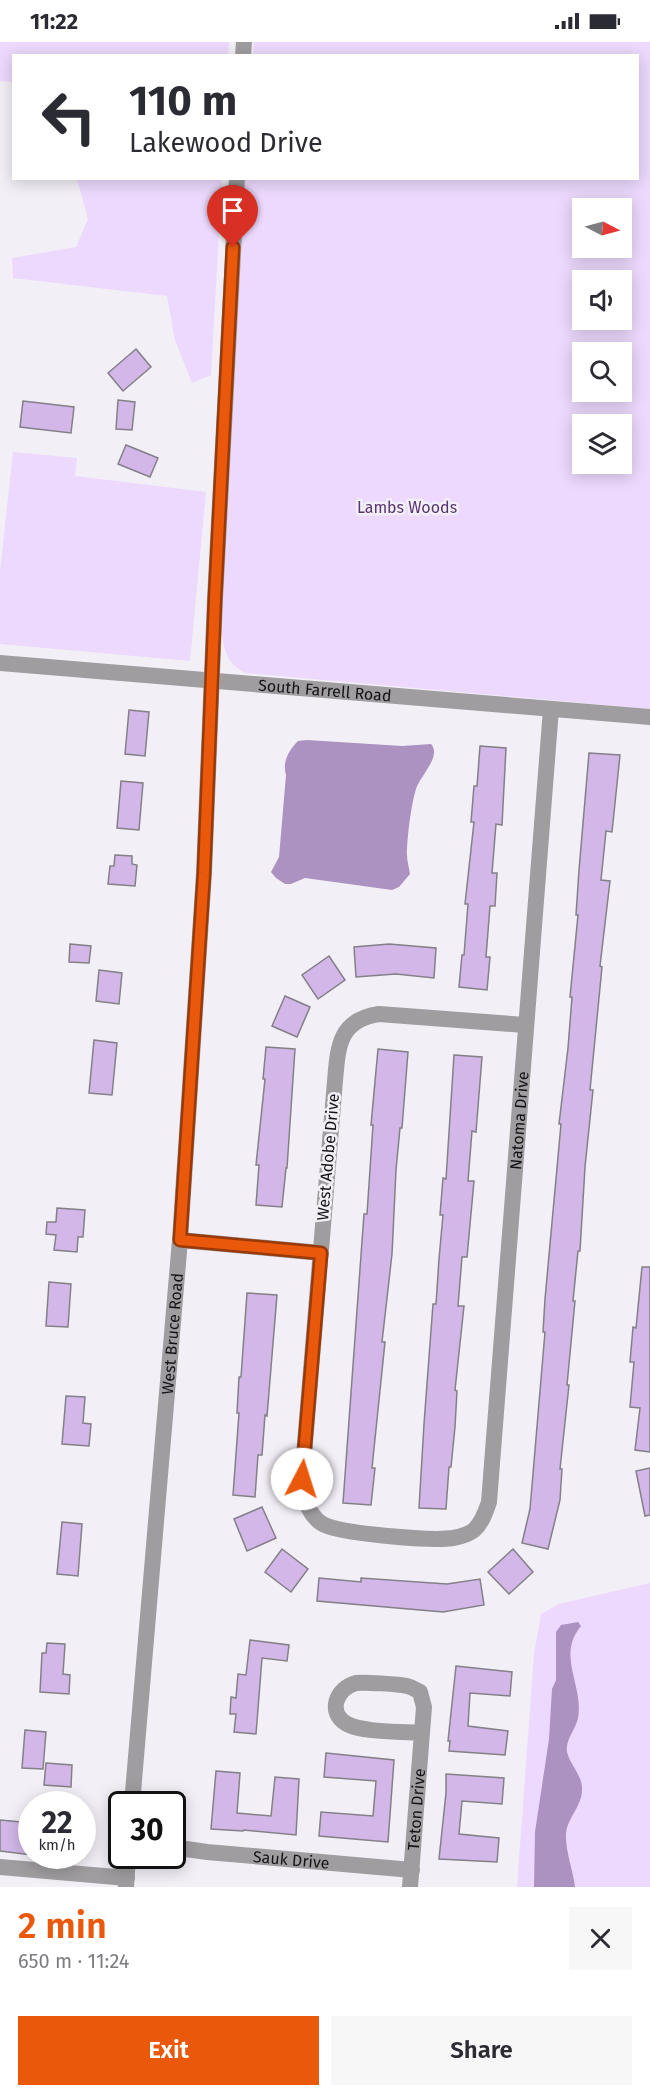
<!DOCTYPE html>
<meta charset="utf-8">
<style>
:root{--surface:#fff;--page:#f7f7f7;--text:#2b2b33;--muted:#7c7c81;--accent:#ea580c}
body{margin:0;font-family:"Fira Sans",sans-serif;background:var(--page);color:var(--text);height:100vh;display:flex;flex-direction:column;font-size:22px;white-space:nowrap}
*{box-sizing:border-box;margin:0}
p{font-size:20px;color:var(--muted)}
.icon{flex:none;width:33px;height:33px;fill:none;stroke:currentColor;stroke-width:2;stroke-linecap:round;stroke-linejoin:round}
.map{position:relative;height:1845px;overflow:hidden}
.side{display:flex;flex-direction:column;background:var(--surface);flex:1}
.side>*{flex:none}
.hud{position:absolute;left:12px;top:12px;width:627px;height:126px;border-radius:0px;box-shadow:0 3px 15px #0003;background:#fff;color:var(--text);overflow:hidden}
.needle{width:39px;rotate:96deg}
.tools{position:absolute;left:572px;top:156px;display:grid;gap:12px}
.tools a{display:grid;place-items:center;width:60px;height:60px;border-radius:0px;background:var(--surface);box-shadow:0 3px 15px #0003;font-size:30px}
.speed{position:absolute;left:18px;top:1749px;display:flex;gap:12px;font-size:30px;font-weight:700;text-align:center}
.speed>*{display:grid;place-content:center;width:78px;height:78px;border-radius:50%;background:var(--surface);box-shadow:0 3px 15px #0003;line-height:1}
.speed small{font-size:15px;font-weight:400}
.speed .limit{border:3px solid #111;border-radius:9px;background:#fff;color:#111}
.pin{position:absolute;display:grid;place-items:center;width:51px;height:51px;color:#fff;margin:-62px -26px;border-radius:50% 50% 50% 0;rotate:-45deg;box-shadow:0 0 6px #0007}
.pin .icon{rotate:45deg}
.me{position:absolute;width:66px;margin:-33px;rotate:5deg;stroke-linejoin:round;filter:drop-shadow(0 0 4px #0008)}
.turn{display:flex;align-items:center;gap:21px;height:126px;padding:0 18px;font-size:27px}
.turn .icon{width:78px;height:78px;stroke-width:2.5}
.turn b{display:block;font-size:42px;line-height:51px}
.round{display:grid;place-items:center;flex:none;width:63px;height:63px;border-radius:0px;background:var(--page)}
.overview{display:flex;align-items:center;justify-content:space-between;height:102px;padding:0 18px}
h1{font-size:36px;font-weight:600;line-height:45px;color:var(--accent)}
.action{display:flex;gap:12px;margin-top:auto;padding:12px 18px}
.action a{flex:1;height:69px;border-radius:0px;background:var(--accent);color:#fff;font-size:24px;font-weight:600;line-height:69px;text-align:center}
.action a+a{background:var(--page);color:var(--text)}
.status{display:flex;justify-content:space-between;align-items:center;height:42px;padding:0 30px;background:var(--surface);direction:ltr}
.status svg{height:16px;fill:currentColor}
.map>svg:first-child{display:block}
.green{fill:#ecd9fd;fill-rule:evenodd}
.water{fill:#ac92c1}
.building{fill:#d2b7e8;stroke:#838087;stroke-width:1.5}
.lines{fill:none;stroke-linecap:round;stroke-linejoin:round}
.minor{stroke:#9f9da0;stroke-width:16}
.route-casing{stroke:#983908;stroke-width:15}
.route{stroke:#ea580c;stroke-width:10}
.labels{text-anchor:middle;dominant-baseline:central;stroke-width:5;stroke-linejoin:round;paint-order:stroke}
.park-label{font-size:16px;fill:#583571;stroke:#f3eff7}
.street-label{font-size:16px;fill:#141315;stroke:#f3eff7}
</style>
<div class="status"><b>11:22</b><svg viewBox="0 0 49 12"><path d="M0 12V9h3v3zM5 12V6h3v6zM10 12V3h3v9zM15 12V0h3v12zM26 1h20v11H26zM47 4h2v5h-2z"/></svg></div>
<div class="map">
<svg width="650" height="1845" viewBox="0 0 650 1845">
<rect width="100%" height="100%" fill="#f3eff7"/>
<g class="green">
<polygon points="0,0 229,0 228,13 14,14 13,40 0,39"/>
<path d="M254,0H650V667L246,631C225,622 223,604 221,583L245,137L638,136V14L253,13ZM582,166H621V206H582ZM582,238H621V278H582ZM582,310H621V350H582ZM582,382H621V422H582Z"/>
<polygon points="77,137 222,137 211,333 192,341 175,298 167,254 13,236 12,216 76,205 88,177"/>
<polygon points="13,410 77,416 75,434 206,450 190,619 0,602 0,529"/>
<polygon points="650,1541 650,1845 517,1845 534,1612 541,1572 559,1562"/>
</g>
<g class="water">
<path d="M307,698L402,704L431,702C442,714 420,734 416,747C411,763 407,796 407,813C407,819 409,825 410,832L399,845L392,848L305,836L291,842H285L276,836L271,830L279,815L286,733C282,720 289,708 298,699Z"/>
<path d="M578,1580L581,1584C556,1614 584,1643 578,1676C576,1687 565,1698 567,1710C570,1723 583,1734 582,1748C582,1764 568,1775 566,1791C565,1809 573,1827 575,1845H534L535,1790L549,1697L552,1647L556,1638V1590L561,1583Z"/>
</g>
<g class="building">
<polygon points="136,307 151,325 123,349 108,331"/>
<polygon points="118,358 135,360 132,388 116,387"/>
<polygon points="23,359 74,365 71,391 20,385"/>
<polygon points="126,403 158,416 150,435 118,422"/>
<polygon points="129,668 149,670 145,714 125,712"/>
<polygon points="480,704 506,706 502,783 496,782 492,831 497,831 495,864 490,864 486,915 490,915 487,948 459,945 462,913 464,913 468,862 465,862 474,780 471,780 474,744 477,744"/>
<polygon points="589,711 620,713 612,790 606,789 601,838 610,839 600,924 602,925 590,1048 593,1048 585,1125 580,1209 578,1209 573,1259 575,1259 567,1343 569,1343 560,1427 562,1427 560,1458 548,1507 522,1501 530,1467 545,1290 543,1290 545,1257 561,1082 559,1082 568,1006 572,955 570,955 578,873 576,873 579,828"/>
<polygon points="121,739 143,741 139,788 117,786"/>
<polygon points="115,813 132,814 132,822 137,823 135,844 108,842 110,824 114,824"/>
<polygon points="70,902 91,904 89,921 69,920"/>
<polygon points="389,902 436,906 434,936 396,932 356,935 354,905"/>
<polygon points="329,914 345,938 318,957 302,933"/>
<polygon points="99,928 122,931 119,962 96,959"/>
<polygon points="285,954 310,965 297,995 272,984"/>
<polygon points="94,998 117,1001 112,1053 89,1051"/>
<polygon points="266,1005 295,1007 287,1126 286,1126 282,1165 256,1163 259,1123 256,1123 265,1037 263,1037"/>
<polygon points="378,1007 408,1010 402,1086 400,1086 396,1128 392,1212 382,1300 385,1300 372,1426 375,1426 371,1463 343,1461 364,1172 367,1172 373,1083 371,1083"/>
<polygon points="454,1013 482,1015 476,1090 472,1089 468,1139 474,1139 467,1215 462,1215 458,1264 464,1264 455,1348 457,1349 455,1385 451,1425 449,1425 446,1467 419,1466 424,1382 433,1262 436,1262 439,1217 443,1173 440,1173 443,1136 446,1137"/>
<polygon points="57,1166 85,1168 83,1195 78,1195 77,1210 54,1208 56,1193 46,1192 47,1180 56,1180"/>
<polygon points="642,1225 650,1225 650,1410 635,1408 640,1366 630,1365 634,1320 630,1320 633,1285 636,1286"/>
<polygon points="49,1240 71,1242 68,1285 46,1284"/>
<polygon points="247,1251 277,1253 267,1374 265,1373 262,1413 258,1413 255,1455 233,1453 239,1371 237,1371 239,1335 241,1335"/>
<polygon points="66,1354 85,1355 83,1381 91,1382 89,1404 62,1402"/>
<polygon points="650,1426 650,1473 645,1474 636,1429"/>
<polygon points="262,1465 276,1496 247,1509 234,1477"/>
<polygon points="62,1480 82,1482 78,1534 57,1532"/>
<polygon points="282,1507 308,1527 291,1550 265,1530"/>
<polygon points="513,1507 533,1530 509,1552 488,1530"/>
<polygon points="319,1536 361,1540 361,1536 447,1542 480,1537 484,1563 443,1570 317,1559"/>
<polygon points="250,1598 289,1603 287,1619 262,1616 256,1692 234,1690 236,1672 230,1672 231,1655 236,1656 238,1632 246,1633"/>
<polygon points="47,1601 65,1602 63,1632 70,1633 69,1652 40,1650 42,1611 46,1611"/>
<polygon points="456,1624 512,1630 510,1654 470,1651 468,1684 508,1689 505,1713 449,1709 450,1699 448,1699"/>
<polygon points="25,1688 46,1690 43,1727 22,1726"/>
<polygon points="326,1711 394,1718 388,1800 319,1794 321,1770 373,1774 376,1739 324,1735"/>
<polygon points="46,1721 72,1723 71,1745 44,1743"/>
<polygon points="216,1729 240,1731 237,1771 271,1774 275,1735 299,1737 296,1793 244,1788 243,1789 211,1787"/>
<polygon points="446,1732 504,1736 502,1762 462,1759 459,1792 499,1796 497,1820 439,1817 446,1751"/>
<polygon points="0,1778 32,1781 32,1813 0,1809"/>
</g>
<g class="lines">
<g class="minor">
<polyline points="243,14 244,0"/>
<path id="s1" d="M0,621L650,675"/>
<path id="s2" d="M525,983L379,972C339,978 338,1004 335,1039L302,1437C303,1453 307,1471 321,1481C337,1492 432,1499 453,1496C459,1495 469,1492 474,1488C482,1481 486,1469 489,1460L551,667"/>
<polyline points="180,1198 321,1211"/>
<path id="s3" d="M132,1762L180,1198L204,831L215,557L237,136"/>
<path id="s4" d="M172,1805L207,1810L412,1828"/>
<polyline points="0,1825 127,1836"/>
<polyline points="126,1845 128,1814"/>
<path id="s5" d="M410,1845L424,1665L420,1650C416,1648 412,1645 407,1644C399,1642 363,1640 356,1641C336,1646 327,1671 347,1682C365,1691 401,1689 421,1691"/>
</g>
</g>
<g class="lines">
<defs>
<polyline id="route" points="233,205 215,557 204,831 180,1198 321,1211 302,1437"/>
</defs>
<use href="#route" class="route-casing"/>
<use href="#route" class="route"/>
</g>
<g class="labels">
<g class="park-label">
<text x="407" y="465">Lambs Woods</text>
</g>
<g class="street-label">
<text stroke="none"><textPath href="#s1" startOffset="326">South Farrell Road</textPath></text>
<text stroke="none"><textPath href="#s2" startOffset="1256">Natoma Drive</textPath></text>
<text transform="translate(328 1115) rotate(-85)">West Adobe Drive</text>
<text stroke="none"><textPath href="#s3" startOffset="472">West Bruce Road</textPath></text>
<text stroke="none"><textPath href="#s5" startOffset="78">Teton Drive</textPath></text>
<text stroke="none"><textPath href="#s4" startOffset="120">Sauk Drive</textPath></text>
</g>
</g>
</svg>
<div class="tools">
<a><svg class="needle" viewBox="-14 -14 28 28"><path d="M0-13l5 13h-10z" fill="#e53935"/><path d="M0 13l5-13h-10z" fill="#7c7c81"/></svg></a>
<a><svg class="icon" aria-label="sound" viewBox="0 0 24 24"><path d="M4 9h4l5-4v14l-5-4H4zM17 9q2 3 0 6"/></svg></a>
<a><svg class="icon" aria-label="search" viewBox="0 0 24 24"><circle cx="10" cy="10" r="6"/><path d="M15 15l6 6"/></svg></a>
<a><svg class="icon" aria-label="layers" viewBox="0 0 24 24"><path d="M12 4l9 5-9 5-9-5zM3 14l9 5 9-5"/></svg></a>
</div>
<div class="speed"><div>22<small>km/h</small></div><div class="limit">30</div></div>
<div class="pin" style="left:233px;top:205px;background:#d93025"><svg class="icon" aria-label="arrive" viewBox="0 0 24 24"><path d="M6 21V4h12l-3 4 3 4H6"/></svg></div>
<svg class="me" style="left:302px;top:1437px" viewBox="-20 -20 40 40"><circle r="19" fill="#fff"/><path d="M0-13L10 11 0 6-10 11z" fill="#ea580c"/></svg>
<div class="hud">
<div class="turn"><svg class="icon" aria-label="left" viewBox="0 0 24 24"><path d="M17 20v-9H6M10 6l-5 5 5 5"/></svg><div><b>110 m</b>Lakewood Drive</div></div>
</div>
</div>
<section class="side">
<div class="overview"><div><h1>2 min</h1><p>650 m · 11:24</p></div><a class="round"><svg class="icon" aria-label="close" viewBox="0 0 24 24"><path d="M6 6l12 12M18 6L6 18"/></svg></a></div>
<div class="action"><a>Exit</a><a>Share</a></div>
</section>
